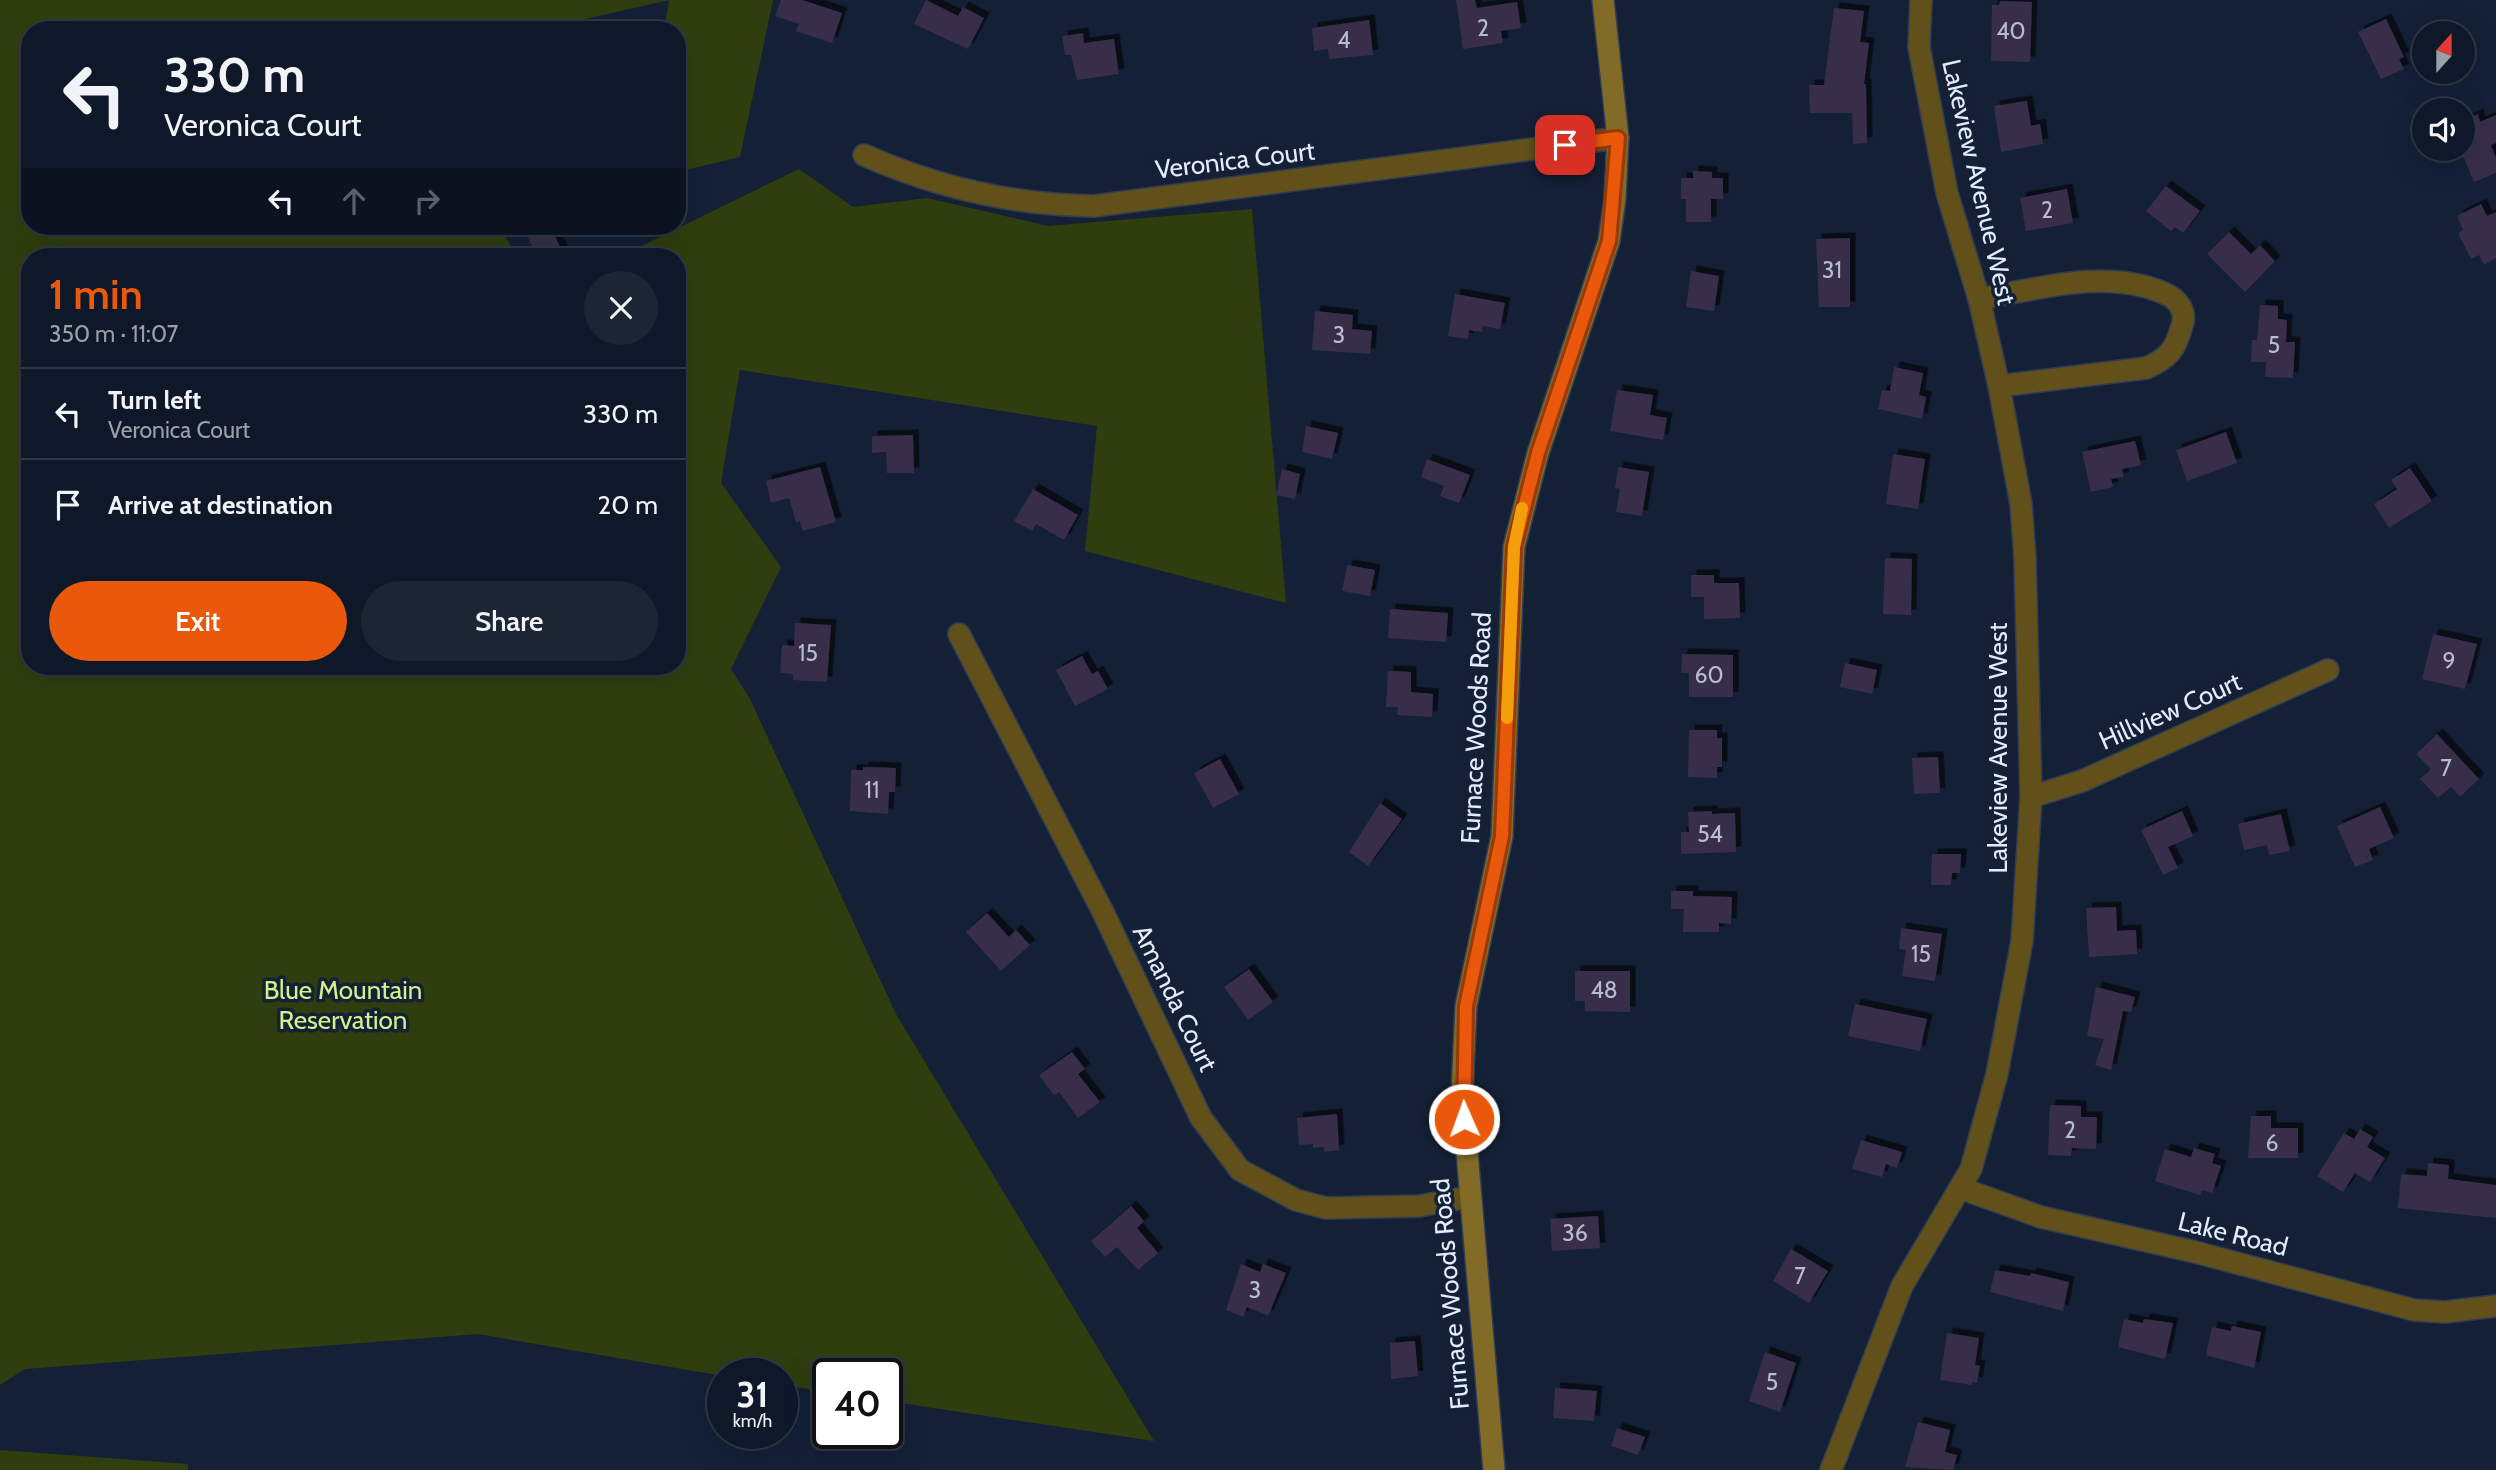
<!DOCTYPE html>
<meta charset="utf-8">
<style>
:root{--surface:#0e1828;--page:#1c2534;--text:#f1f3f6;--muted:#9ba0a8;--line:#2e3745;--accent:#ea580c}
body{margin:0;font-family:Cabin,sans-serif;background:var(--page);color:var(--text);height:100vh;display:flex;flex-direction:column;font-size:26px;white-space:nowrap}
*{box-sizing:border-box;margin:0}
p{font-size:23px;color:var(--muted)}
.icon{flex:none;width:38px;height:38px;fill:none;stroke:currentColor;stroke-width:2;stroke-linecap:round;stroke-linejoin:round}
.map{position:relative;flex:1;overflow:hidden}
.panel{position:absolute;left:21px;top:248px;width:665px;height:427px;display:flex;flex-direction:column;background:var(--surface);border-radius:28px;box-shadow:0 7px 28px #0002,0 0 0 2px var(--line)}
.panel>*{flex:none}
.guide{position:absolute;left:21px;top:21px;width:665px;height:214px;border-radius:28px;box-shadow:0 7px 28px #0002,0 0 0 2px var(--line);background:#0e1828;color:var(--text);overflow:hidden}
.needle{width:46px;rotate:21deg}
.fabs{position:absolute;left:2412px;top:21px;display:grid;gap:14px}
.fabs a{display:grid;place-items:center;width:63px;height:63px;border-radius:50%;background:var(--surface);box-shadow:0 7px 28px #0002,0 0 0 2px var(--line);font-size:35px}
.speed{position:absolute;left:707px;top:1358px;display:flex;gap:14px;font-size:35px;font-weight:700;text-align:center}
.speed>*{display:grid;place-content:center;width:91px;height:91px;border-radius:50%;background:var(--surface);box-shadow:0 7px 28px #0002,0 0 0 2px var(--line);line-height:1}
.speed small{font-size:18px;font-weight:400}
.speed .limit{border:4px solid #111;border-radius:10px;background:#fff;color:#111}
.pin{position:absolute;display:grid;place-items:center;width:60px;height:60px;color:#fff;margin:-30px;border-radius:14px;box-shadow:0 4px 10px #0006}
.me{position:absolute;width:77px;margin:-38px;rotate:358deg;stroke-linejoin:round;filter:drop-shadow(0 0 5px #0008)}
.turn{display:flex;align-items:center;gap:24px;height:147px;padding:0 28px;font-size:32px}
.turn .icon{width:91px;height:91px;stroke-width:2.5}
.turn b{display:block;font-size:49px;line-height:60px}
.lanes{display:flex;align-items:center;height:66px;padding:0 28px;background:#0003;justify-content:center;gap:35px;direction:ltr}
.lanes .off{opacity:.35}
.round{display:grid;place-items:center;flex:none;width:74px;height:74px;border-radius:37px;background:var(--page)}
.headline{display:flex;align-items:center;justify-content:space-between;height:119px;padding:0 28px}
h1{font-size:42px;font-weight:600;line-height:52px;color:var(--accent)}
.cta{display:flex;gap:14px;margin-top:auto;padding:14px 28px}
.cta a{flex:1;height:80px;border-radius:42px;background:var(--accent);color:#fff;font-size:28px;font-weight:600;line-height:80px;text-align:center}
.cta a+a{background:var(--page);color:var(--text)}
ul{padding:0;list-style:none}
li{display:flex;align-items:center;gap:21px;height:91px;padding:0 28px;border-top:2px solid var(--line)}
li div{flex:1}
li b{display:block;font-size:26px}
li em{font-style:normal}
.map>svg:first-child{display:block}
.green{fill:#303e0f}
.building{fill:#372e48;filter:url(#shadow)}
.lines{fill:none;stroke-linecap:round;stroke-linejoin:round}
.street-casing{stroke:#303d52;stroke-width:24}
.secondary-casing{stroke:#303d52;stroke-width:24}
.street{stroke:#62501a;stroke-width:21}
.secondary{stroke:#826b27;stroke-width:21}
.route-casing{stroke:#983908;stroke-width:18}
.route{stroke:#ea580c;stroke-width:12}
.slow{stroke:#f59e0b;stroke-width:12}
.labels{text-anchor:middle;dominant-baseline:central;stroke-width:7;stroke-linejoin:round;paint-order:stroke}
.number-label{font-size:23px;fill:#b7bcce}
.street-label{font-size:26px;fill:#e2ecfb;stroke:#132036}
.park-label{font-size:26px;fill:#d0f289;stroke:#132036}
</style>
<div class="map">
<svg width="2496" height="1470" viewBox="0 0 2496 1470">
<defs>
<filter id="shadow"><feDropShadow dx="5.5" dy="-5.5" stdDeviation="0" flood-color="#0009"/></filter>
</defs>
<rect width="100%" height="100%" fill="#132036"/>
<g class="green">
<polygon points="0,0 773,0 740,157 677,172 677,30 664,30 669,0 581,20 562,30 30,30 30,226 498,226 518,257 30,257 30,667 677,667 677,257 619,257 799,169 853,207 927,198 1048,226 1252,209 1286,603 1085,551 1097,426 740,370 721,483 781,567 731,669 750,699 896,1014 1154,1441 887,1401 887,1374 828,1374 828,1392 782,1385 782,1374 723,1376 478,1334 25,1369 0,1385"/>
<polygon points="0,1450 188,1464 188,1470 0,1470"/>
</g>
<g class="building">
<polygon points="781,0 802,0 842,13 832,43 796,31 799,24 775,16"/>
<polygon points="926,0 958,16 963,7 984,18 968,49 914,24"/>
<polygon points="1456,0 1475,0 1477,8 1517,2 1521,28 1501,31 1503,43 1463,49"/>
<polygon points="2000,1 2032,2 2030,62 1991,61 1992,5 1999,5"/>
<polygon points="1834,8 1864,11 1860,42 1869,43 1864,84 1866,84 1867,143 1853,144 1852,113 1810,113 1809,85 1824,85"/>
<polygon points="2386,19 2404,57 2399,59 2404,69 2381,79 2358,32"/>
<polygon points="1369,20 1373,55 1329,59 1328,49 1314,51 1312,28"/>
<polygon points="1083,33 1084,43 1114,39 1119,74 1077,80 1071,55 1065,55 1062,36"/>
<polygon points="2027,101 2031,126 2040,124 2043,144 2001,152 1994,106"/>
<polygon points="2478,114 2480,122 2496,115 2496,143 2491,145 2496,158 2496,173 2474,182 2462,154 2462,121"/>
<polygon points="1693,171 1712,172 1712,178 1723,178 1723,199 1711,199 1711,222 1686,222 1686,199 1681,199 1681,178 1693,178"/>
<polygon points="2166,186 2200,211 2183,233 2175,227 2171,231 2146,211"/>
<polygon points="2067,189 2073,223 2026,231 2020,198"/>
<polygon points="2481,204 2487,216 2496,212 2496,258 2484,265 2479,255 2471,259 2458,233 2463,230 2457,216"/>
<polygon points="550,226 565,257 538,257 527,236"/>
<polygon points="2229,232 2251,254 2260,245 2275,261 2245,292 2207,254"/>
<polygon points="1850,238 1850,307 1819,307 1816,239"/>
<polygon points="1691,271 1719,276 1714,311 1686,307"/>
<polygon points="1455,294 1505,303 1500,329 1483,326 1482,332 1469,330 1468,339 1448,336"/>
<polygon points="2260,305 2278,306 2278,319 2287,320 2286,342 2295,342 2293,378 2265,377 2266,362 2251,362 2252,340 2257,340"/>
<polygon points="1315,311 1353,315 1352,329 1372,331 1370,354 1312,350"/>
<polygon points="1894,367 1923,373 1919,395 1926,397 1922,419 1878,409 1882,390 1890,391"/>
<polygon points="1617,390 1653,395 1650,415 1667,418 1663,440 1610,431"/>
<polygon points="1306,426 1338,433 1332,459 1302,452"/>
<polygon points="2226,432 2237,463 2187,481 2176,450"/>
<polygon points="913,435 914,473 887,473 886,452 872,453 872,436"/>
<polygon points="2135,441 2141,465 2122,469 2124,477 2111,479 2113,487 2091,492 2082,452"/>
<polygon points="1893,454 1925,459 1918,509 1886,504"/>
<polygon points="1427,459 1470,475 1459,503 1440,496 1444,486 1421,477"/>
<polygon points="820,467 836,522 803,531 800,521 796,522 789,498 771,503 766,481"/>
<polygon points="1618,467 1649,472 1642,516 1616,512 1620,489 1615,488"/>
<polygon points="2410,468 2432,501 2389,528 2374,504 2397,489 2391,480"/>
<polygon points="1282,469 1300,474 1295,499 1276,495"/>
<polygon points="1033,489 1078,515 1064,540 1036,524 1032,531 1014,521"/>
<polygon points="1885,558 1912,559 1911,615 1883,614"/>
<polygon points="1347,565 1375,570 1370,596 1342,591"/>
<polygon points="1691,575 1714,575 1714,583 1739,583 1740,618 1704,619 1704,597 1691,597"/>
<polygon points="1390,609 1448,613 1446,642 1388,638"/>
<polygon points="795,623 831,625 827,682 793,680 793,674 780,673 782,645 794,646"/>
<polygon points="2433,634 2477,644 2465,689 2422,679"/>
<polygon points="1682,654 1733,655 1733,697 1689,697 1689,673 1681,673"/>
<polygon points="1082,656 1092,674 1098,671 1108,689 1075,706 1056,670"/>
<polygon points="1845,663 1877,670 1872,694 1840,687"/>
<polygon points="1388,671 1411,672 1411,692 1433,694 1432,717 1397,715 1398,707 1386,707"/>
<polygon points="1689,730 1717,730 1717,738 1722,738 1722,767 1717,767 1717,778 1688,777"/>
<polygon points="2437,734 2479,779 2460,797 2451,787 2438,798 2420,779 2431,769 2416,754"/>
<polygon points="1938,757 1940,793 1914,794 1912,758"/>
<polygon points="1220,759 1239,794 1213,808 1194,773"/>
<polygon points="863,767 896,768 895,792 889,792 888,814 850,811 851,770 863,770"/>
<polygon points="1380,803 1402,819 1368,866 1349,852"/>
<polygon points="2380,807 2394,838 2369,849 2373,860 2355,867 2337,826"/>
<polygon points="1712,811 1712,814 1735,813 1736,852 1681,854 1681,832 1689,832 1688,812"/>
<polygon points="2182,811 2193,836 2168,847 2178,868 2163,875 2141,830"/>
<polygon points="2281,814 2290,851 2269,855 2267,845 2244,850 2238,824"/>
<polygon points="1932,854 1961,854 1960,873 1952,873 1951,885 1931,885"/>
<polygon points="1671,891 1693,891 1693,896 1732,897 1731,924 1719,923 1719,932 1683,932 1684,909 1671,909"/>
<polygon points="2116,907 2117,931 2136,930 2137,954 2089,957 2086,908"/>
<polygon points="987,913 1009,937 1016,930 1030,945 1001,971 966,932"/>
<polygon points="1901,928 1942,934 1935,981 1902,976 1906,950 1899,949"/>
<polygon points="1249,969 1273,1002 1248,1020 1224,987"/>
<polygon points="1575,971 1630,971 1630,1012 1585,1011 1585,1001 1575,1001"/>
<polygon points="2096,987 2135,997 2131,1012 2123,1011 2111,1070 2095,1065 2104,1039 2087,1036"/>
<polygon points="1855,1004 1927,1019 1920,1051 1848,1036"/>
<polygon points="1072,1052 1085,1069 1078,1074 1100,1102 1078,1118 1059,1092 1054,1095 1039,1075"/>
<polygon points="2050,1105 2081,1106 2081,1117 2097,1117 2096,1149 2072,1148 2071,1156 2048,1155"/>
<polygon points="1337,1114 1339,1150 1324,1152 1324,1147 1313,1148 1313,1144 1299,1145 1297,1118"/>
<polygon points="2251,1116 2271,1116 2271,1128 2298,1128 2298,1158 2248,1158"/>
<polygon points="2360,1129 2373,1137 2367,1147 2385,1158 2370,1182 2355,1173 2343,1192 2317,1176 2344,1133 2354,1139"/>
<polygon points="1861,1140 1902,1152 1897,1168 1886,1164 1882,1177 1852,1169"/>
<polygon points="2194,1148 2215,1154 2212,1163 2221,1166 2212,1193 2202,1190 2200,1195 2155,1181 2165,1149 2191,1157"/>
<polygon points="2428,1163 2449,1165 2448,1179 2496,1185 2496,1218 2398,1208 2401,1174 2427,1176"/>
<polygon points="1131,1206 1144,1221 1137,1228 1158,1253 1138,1270 1117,1247 1105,1257 1091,1241"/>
<polygon points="1598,1216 1600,1248 1552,1251 1550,1219"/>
<polygon points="1791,1249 1828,1271 1809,1303 1773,1281"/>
<polygon points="1241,1264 1260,1272 1263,1264 1286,1273 1268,1316 1247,1307 1243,1317 1226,1310"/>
<polygon points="1995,1270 2030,1276 2031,1273 2069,1282 2063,1311 1990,1292"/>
<polygon points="2124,1319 2143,1323 2144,1319 2173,1323 2165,1359 2118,1347"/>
<polygon points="2232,1326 2261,1332 2254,1368 2206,1355 2212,1327 2231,1331"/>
<polygon points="1947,1333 1979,1338 1975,1365 1980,1366 1977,1383 1972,1382 1972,1385 1940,1380"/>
<polygon points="1415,1341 1418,1376 1391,1379 1390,1343"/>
<polygon points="1765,1352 1796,1363 1780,1412 1749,1401"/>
<polygon points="1555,1388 1597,1391 1594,1421 1553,1418"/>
<polygon points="1918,1422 1950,1430 1945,1452 1957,1455 1953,1470 1905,1467"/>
<polygon points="1617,1428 1645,1437 1638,1455 1611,1446"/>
</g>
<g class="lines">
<defs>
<g id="street">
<path d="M864,155C938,188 1013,205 1094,206L1618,138"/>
<path d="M1979,299C2038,289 2107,268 2164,293C2178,299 2187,311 2182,326C2175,350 2169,358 2146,368L1999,386"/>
<polyline points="959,634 1103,912 1201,1118 1240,1170 1296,1200 1326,1208 1419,1206 1469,1197"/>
<polyline points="2031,797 2082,781 2328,670"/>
<polyline points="1960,1188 2041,1217 2195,1252 2414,1310 2445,1312 2496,1306"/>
<polyline points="1831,1470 1902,1286 1971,1169 1997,1074 2022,941 2031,797 2025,559 2021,504 1999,386 1979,299 1947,193 1919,47 1921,0"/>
</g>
<polyline id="secondary" points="1494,1470 1462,1093 1466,1006 1502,836 1514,547 1538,453 1609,241 1615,198 1618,138 1603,0"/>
</defs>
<use href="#street" class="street-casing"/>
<use href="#secondary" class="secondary-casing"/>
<use href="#street" class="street"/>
<use href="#secondary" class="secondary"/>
</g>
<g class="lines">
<defs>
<polyline id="route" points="1464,1119 1466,1006 1502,836 1514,547 1538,453 1609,241 1618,138 1565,145"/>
</defs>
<use href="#route" class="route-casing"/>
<use href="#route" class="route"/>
<polyline class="slow" points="1507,718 1514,547 1522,508"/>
</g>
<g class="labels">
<g class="number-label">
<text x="1483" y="28">2</text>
<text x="2011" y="31">40</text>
<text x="1344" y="40">4</text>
<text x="2047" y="210">2</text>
<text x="1832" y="270">31</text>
<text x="1339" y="335">3</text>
<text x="2274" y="345">5</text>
<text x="808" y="653">15</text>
<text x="2449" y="661">9</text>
<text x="1709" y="675">60</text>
<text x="2446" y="768">7</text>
<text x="872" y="790">11</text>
<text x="1710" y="834">54</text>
<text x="1921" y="954">15</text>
<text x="1604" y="990">48</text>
<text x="2070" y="1130">2</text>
<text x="2272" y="1143">6</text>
<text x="1575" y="1233">36</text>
<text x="1800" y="1276">7</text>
<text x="1255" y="1290">3</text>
<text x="1772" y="1382">5</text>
</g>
<g class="street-label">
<text transform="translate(1235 160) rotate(-7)">Veronica Court</text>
<text transform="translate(1979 182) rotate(77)">Lakeview Avenue West</text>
<text transform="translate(2170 711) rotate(-24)">Hillview Court</text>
<text transform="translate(1476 728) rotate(-87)">Furnace Woods Road</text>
<text transform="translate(1998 748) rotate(-90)">Lakeview Avenue West</text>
<text transform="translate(1175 998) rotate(64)">Amanda Court</text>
<text transform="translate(2233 1234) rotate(14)">Lake Road</text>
<text transform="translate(1450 1294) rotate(-95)">Furnace Woods Road</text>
</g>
<g class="park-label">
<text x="343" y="990">Blue Mountain<tspan x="343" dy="30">Reservation</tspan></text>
</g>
</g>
</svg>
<div class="fabs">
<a><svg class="needle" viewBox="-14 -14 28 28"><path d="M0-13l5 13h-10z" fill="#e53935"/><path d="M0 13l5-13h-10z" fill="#9ba0a8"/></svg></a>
<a><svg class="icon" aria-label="sound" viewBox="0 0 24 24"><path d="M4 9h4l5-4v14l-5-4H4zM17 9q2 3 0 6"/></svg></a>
</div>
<div class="speed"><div>31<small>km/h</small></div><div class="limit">40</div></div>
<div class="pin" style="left:1565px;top:145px;background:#d93025"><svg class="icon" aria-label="arrive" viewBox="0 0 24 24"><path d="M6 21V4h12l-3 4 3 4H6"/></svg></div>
<svg class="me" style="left:1464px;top:1119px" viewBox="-20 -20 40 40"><circle r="17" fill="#ea580c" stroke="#fff" stroke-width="3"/><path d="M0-11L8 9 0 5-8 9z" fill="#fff"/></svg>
<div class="guide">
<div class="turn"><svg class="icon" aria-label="left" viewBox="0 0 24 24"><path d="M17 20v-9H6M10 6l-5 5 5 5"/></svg><div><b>330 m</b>Veronica Court</div></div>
<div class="lanes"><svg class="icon" aria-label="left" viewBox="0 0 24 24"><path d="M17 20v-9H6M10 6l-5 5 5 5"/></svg><svg class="icon off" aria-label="ahead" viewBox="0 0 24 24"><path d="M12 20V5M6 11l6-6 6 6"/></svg><svg class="icon off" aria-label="right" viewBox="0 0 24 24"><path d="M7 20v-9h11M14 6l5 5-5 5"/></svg></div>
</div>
<section class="panel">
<div class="headline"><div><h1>1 min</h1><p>350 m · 11:07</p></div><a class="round"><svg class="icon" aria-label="close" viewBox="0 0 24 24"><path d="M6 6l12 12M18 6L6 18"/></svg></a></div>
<ul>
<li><svg class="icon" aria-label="left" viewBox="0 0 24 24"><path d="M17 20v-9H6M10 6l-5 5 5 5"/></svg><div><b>Turn left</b><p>Veronica Court</p></div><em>330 m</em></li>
<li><svg class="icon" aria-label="arrive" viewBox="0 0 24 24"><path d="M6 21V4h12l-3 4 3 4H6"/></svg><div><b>Arrive at destination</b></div><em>20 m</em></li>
</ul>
<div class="cta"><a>Exit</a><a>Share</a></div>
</section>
</div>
